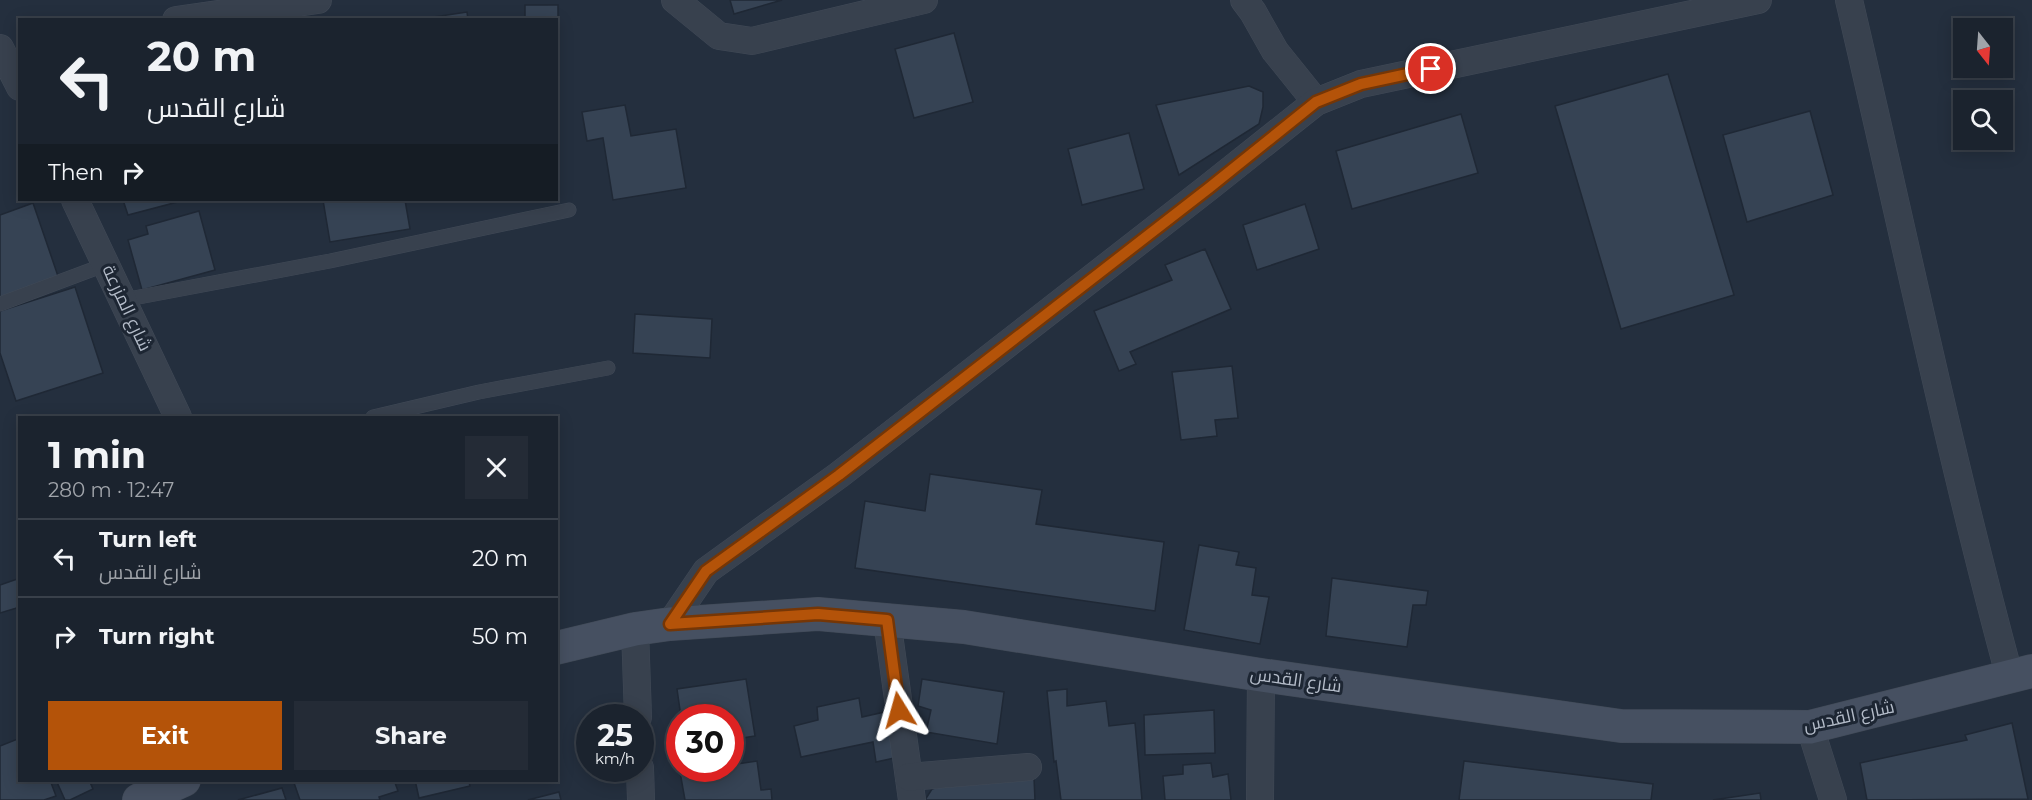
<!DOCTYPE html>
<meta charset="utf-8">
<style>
:root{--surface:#1b232e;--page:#242b36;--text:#f1f3f6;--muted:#a0a4aa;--line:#39404a;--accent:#b45309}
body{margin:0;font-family:Montserrat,Cairo,sans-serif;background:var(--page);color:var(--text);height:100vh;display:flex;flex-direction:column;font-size:22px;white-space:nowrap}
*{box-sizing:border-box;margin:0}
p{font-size:20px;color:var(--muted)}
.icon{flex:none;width:33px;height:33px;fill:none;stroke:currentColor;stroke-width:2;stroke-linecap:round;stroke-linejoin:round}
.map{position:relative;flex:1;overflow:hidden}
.side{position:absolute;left:18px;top:416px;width:540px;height:366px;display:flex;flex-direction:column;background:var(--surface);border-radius:0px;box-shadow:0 3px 15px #0003,0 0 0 2px var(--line)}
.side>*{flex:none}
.banner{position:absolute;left:18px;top:18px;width:540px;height:183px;border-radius:0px;box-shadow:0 3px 15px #0003,0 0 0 2px var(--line);background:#1b232e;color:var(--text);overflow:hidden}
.needle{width:39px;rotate:163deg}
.tools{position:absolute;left:1953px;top:18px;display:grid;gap:12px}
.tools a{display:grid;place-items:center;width:60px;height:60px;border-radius:0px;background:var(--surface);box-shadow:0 3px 15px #0003,0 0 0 2px var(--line);font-size:30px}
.speed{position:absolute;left:576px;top:704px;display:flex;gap:12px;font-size:30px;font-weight:700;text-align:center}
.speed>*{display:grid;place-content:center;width:78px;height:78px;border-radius:50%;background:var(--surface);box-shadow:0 3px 15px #0003,0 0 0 2px var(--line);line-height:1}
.speed small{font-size:15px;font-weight:400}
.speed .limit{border:9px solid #d22;background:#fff;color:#111}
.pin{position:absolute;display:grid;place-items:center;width:51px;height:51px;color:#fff;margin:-26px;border:3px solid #fff;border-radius:50%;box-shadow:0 2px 6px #0007}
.me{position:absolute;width:66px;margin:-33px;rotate:352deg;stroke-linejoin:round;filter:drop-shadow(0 0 4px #0008)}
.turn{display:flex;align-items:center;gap:21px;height:126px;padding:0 30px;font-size:27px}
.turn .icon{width:78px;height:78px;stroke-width:2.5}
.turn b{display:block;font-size:42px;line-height:51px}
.then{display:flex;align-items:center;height:57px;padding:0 30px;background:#0003;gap:12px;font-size:22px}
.round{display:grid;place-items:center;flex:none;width:63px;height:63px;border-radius:0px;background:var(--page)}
.summary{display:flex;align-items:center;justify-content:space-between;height:102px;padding:0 30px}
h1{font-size:36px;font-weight:700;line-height:45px}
.primary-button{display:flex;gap:12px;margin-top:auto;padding:12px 30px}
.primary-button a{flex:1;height:69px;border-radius:0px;background:var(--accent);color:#fff;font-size:24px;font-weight:700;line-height:69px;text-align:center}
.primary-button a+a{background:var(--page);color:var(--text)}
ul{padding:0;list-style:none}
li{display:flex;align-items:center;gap:18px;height:78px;padding:0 30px;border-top:2px solid var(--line)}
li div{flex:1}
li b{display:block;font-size:22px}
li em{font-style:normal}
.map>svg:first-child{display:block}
.building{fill:#364354;stroke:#1f2835;stroke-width:1.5}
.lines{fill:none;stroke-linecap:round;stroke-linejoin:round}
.lane-casing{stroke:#414a57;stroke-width:15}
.street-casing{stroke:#414a57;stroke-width:28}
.secondary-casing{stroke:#414a57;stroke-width:34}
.lane{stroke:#38414e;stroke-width:14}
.street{stroke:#38414e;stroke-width:27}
.secondary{stroke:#465061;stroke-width:33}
.route-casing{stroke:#753606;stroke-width:15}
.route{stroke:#b45309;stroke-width:10}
.labels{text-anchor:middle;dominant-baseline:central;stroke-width:6;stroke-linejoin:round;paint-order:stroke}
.street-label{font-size:18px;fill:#b4bcc9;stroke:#1d2633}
</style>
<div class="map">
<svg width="2032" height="800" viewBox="0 0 2032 800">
<rect width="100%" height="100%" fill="#242f3e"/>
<g class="building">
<polygon points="730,0 782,0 734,14"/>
<polygon points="525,5 558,5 558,31 556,31 556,20 525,20"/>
<polygon points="467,12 468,20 414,20"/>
<polygon points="954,33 973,102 914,118 895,49"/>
<polygon points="1668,74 1734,295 1621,329 1555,106"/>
<polygon points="1249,86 1263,92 1263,107 1259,124 1179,175 1156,105"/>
<polygon points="625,105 631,136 676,129 686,188 613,200 603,138 587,141 582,112"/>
<polygon points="1810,111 1833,195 1747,222 1723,135"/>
<polygon points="1461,114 1478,173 1352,209 1336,151"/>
<polygon points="1129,133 1144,189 1082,205 1068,149"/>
<polygon points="123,200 185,200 128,215"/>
<polygon points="323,200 405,200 410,229 330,242"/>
<polygon points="33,203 59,279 0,299 0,215"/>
<polygon points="1305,204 1319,249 1257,270 1243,225"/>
<polygon points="199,211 215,270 142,290 128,240 148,234 146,226"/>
<polygon points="1205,249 1231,309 1130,352 1136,364 1119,371 1094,311 1172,280 1165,265"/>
<polygon points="75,287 103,373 16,401 0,353 0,311"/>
<polygon points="635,314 712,319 710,358 633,353"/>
<polygon points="1232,366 1238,418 1215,420 1217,436 1181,440 1172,372"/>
<polygon points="930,474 1042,490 1036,524 1164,542 1155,611 855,568 865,501 925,511"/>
<polygon points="1199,545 1239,552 1236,565 1256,568 1252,595 1269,597 1260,644 1184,630"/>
<polygon points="20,578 20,607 0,613 0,585"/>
<polygon points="1332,578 1428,591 1426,605 1413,605 1407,647 1326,636"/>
<polygon points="746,679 755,736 730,740 730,717 681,717 677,689"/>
<polygon points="922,679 1004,692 997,744 926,732 931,710 918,706"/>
<polygon points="1067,689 1067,706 1106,701 1109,726 1135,723 1142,800 1061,800 1056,761 1054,762 1047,691"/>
<polygon points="859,698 862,717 889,711 899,757 876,762 873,742 801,757 794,726 818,720 817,707"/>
<polygon points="1214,710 1215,753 1145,755 1144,715"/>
<polygon points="2012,723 2028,799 1867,800 1860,763 1967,740 1965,735"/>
<polygon points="680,727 680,747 675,748 672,728"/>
<polygon points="20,738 20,780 50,780 56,796 44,800 0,800 0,746"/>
<polygon points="757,761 761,790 771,789 772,800 685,800 680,772 709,768 730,768 730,765"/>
<polygon points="1464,761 1653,784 1651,800 1459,800"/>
<polygon points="1211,763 1213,777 1228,774 1231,800 1165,800 1163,776 1183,774 1183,765"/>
<polygon points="1034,778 1035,800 925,800 932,789 959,781"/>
<polygon points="56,780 89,780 93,789 70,800 65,800"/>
<polygon points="293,780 394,780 398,791 379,797 380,800 300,800"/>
<polygon points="415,780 475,780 469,782 470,786 419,798"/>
<polygon points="282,788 286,800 238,800"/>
<polygon points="559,792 561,800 528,800"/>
<polygon points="1760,793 1761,800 1713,800"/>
</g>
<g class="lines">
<defs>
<g id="lane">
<polyline points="123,300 330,261 569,210"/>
<polyline points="0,304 107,264"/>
<polyline points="373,417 479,392 608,368"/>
</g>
<g id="street">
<polyline points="675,0 719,36 752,41 924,0"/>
<polyline points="1244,0 1253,12 1275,51 1316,102"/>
<path d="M1849,0C1902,226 1949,453 2010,678"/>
<polyline points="176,20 318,0"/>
<polyline points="0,48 20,87"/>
<polyline points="75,200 178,417"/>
<polyline points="887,620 912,800"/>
<polyline points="670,624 706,571 839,475 1209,187 1316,102 1361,84 1758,0"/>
<polyline points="635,629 638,717"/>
<polyline points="1810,727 1833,800"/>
<polyline points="640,768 641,800"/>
<polyline points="909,777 1028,767"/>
<polyline points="1260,800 1261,675"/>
</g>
<g id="secondary">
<polyline points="556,648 635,629 670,624 818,614 964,627 1261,675 1621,726 1810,727 2032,671"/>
<polyline points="139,800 184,780"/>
</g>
</defs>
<use href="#lane" class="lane-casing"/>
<use href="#street" class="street-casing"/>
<use href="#secondary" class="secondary-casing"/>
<use href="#lane" class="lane"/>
<use href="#street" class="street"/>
<use href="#secondary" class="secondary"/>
</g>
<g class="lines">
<defs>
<polyline id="route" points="899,710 887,620 818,614 670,624 706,571 839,475 1209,188 1316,102 1361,84 1431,69"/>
</defs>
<use href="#route" class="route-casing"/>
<use href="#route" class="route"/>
</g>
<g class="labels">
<g class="street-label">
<text transform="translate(127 308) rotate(65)">شارع المزرعة</text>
<text transform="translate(1296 680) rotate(8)">شارع القدس</text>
<text transform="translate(1849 716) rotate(-12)">شارع القدس</text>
</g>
</g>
</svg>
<div class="tools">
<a><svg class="needle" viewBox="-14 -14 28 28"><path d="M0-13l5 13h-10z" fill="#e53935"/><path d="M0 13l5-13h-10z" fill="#a0a4aa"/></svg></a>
<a><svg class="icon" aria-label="search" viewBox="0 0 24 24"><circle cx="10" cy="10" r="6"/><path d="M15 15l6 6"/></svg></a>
</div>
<div class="speed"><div>25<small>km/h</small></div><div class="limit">30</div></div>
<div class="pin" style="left:1431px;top:69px;background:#d93025"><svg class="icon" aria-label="arrive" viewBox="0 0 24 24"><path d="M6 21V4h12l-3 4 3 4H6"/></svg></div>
<svg class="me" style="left:899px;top:710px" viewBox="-20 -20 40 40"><path d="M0-17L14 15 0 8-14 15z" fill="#b45309" stroke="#fff" stroke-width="4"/></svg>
<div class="banner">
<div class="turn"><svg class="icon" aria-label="left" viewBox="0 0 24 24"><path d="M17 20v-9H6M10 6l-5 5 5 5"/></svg><div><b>20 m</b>شارع القدس</div></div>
<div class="then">Then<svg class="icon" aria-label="right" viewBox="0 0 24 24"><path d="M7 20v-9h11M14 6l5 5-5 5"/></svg></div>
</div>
<section class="side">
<div class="summary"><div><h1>1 min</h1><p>280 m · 12:47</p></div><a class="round"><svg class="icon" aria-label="close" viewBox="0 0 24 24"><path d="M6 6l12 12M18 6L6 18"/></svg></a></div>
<ul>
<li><svg class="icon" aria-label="left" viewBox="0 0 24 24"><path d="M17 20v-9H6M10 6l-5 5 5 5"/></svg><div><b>Turn left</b><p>شارع القدس</p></div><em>20 m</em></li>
<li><svg class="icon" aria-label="right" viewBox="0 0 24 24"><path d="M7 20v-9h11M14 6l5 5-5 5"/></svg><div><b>Turn right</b></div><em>50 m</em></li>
</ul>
<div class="primary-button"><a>Exit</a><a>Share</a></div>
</section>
</div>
